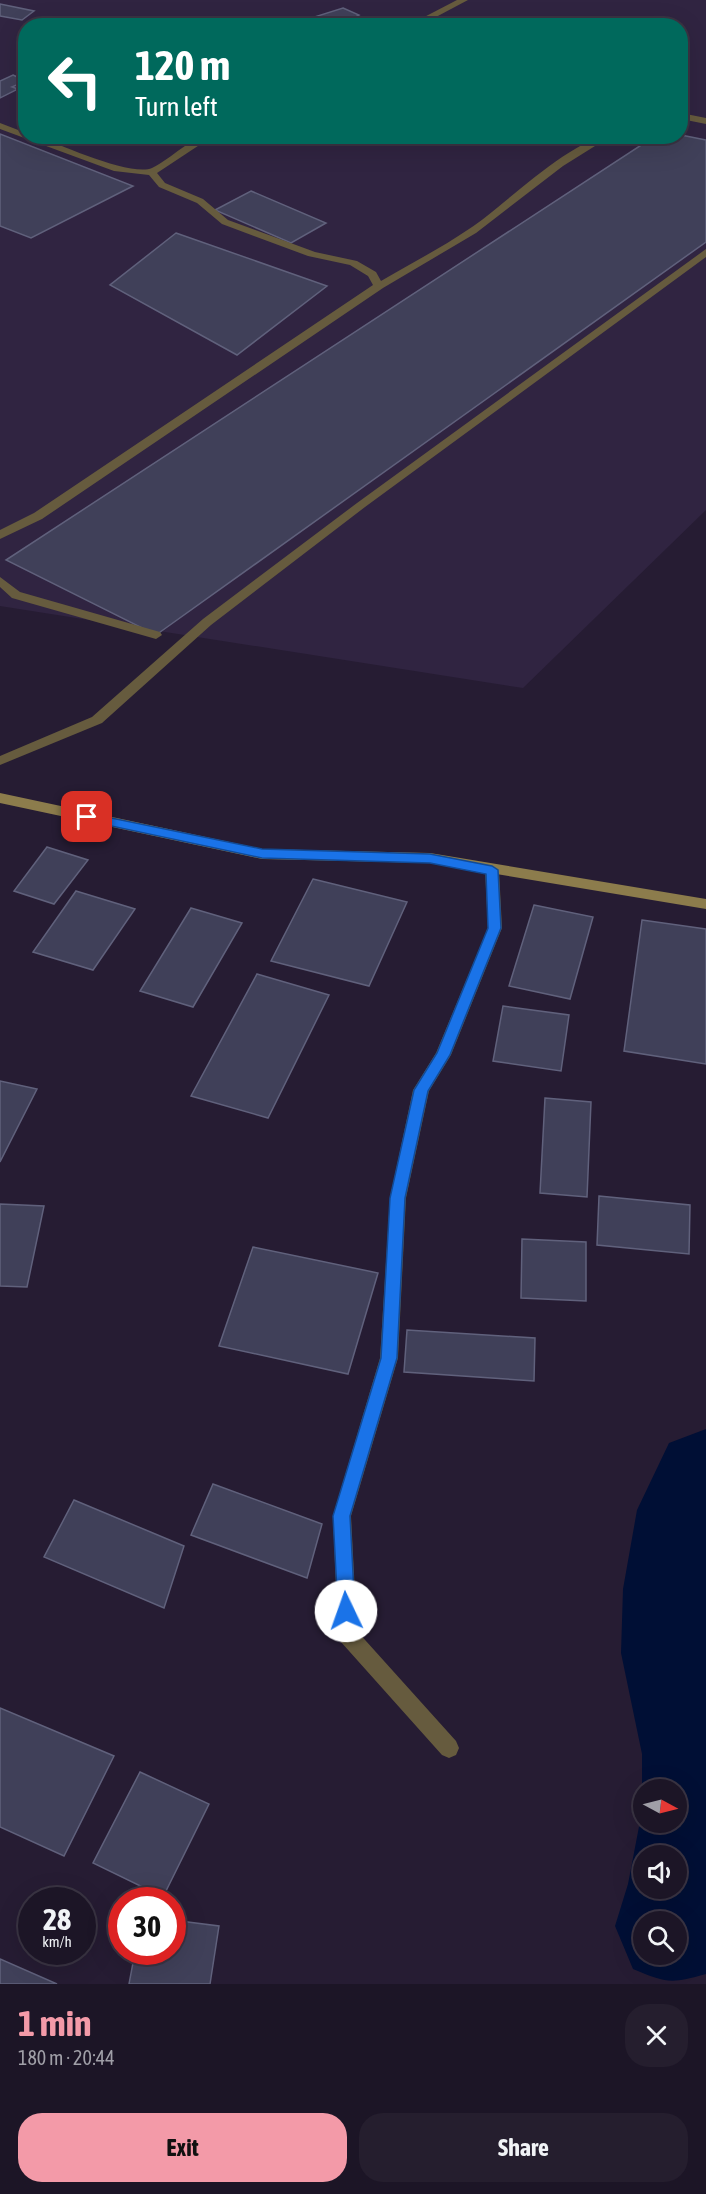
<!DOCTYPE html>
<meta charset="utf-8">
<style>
:root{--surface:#1c1526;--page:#251e2e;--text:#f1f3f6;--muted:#a09fa7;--line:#3a3443;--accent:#f39aa8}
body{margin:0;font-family:"Asap Condensed",sans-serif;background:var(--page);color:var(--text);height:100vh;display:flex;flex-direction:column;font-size:22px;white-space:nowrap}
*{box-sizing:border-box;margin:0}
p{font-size:20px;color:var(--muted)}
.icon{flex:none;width:33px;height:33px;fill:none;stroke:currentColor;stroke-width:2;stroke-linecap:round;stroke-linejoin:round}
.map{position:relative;height:1984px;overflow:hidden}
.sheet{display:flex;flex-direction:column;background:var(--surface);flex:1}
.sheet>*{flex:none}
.banner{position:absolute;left:18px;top:18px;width:670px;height:126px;border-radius:24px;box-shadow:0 6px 24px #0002,0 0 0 2px var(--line);background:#00695c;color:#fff;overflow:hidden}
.needle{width:39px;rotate:97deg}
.fabs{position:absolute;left:633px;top:1779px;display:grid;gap:12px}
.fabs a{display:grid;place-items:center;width:54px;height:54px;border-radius:50%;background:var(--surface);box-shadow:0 6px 24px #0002,0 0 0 2px var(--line);font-size:30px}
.speed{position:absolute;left:18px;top:1887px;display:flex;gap:12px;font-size:30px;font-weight:700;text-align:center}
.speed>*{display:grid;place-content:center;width:78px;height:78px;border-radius:50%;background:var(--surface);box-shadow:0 6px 24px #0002,0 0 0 2px var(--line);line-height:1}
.speed small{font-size:15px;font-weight:400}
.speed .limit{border:9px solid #d22;background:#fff;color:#111}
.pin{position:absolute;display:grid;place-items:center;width:51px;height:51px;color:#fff;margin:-26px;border-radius:12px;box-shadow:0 3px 9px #0006}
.me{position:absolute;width:66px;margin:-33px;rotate:357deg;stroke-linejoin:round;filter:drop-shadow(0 0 4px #0008)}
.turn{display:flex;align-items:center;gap:21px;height:126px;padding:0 18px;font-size:27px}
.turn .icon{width:78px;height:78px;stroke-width:2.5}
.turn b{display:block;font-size:42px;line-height:51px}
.round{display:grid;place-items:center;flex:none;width:63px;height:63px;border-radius:24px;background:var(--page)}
.head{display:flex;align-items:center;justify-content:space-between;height:102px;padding:0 18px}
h1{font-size:36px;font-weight:700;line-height:45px;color:var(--accent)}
.action{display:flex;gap:12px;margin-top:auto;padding:12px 18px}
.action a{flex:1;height:69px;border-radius:24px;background:var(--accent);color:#111;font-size:24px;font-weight:700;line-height:69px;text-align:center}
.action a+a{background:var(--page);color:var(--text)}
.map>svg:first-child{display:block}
.built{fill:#302441;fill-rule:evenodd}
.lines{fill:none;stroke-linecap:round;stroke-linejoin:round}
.river{fill:#000f35;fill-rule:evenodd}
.building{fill:#404059;stroke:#60617c;stroke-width:1.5}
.street{fill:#665b3e;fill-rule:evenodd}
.secondary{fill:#8c7c4c;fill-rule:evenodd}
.route{fill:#1a73e8;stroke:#114b97;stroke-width:1.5}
</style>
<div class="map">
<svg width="706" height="1984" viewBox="0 0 706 1984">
<rect width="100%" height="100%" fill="#261c33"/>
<path class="built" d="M0,0H706V510L523,688L0,606ZM26,26H681V136H26Z"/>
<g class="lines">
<path class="river" d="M706,1429V1974C670,1984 667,1983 633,1969L615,1926L628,1884L642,1811V1754L621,1653L623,1589L637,1510L669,1443ZM644,1790H676V1822H644ZM644,1856H676V1888H644ZM644,1922H676V1954H644Z"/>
</g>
<g class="building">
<polygon points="0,4 34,11 22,20 0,16"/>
<polygon points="343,8 359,15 341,26 329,26 311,18"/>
<polygon points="13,75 26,81 12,87 18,89 0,98 0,81"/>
<polygon points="0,134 133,186 31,238 0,226"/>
<polygon points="681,135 706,140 706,242 156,635 6,560 655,136"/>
<polygon points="251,191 326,223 291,243 215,210"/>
<polygon points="176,233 327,286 237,355 110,285"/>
<polygon points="47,847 88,860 54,904 14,891"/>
<polygon points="313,879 407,902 369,986 271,961"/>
<polygon points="76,891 135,909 93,970 33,952"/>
<polygon points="534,905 593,917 570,999 509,986"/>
<polygon points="191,908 242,923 193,1007 140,991"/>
<polygon points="642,920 706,929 706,1064 624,1051"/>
<polygon points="257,974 329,995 268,1118 191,1096"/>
<polygon points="503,1006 569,1015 561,1071 493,1061"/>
<polygon points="0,1081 37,1089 0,1162"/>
<polygon points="545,1098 591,1102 587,1197 540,1193"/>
<polygon points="599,1196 690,1205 689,1254 597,1245"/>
<polygon points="0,1204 44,1206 27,1287 0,1286"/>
<polygon points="522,1239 586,1242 586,1301 521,1298"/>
<polygon points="253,1247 378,1273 348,1374 219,1346"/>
<polygon points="407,1330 535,1338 534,1381 404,1372"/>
<polygon points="213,1484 322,1524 307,1578 191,1535"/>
<polygon points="74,1500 184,1546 164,1608 44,1557"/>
<polygon points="0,1708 114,1756 64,1856 0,1827"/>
<polygon points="140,1772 209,1804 163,1897 93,1863"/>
<polygon points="172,1920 219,1926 210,1984 129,1984 135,1952 172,1952"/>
<polygon points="0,1959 57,1984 0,1984"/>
</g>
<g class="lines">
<g class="street">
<polygon points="457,0 468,0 419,26 407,26"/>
<polygon points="681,113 706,118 706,124 681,119"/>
<path d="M0,123L26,133V136H37C60,145 132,177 152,168C173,158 190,136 213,136L157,173L165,183L203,199L228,220L315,252L357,261L376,272L381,281C410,264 441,248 469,229C503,207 573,136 611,136L563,166L476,233L383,288L42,519L0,539V530L34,513L373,285L368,276L350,265L308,256L222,224L197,203L159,187L149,175L114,171L0,129Z"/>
<polygon points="706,249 706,257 365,507 211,625 102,723 0,765 0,756 92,717 203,619 357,503"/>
<polygon points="0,577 20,592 160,632 162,635 156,639 12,598 0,587"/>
<polygon points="492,865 499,870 502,928 451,1055 429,1091 406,1198 398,1358 351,1516 357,1631 456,1741 459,1748 456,1755 449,1758 442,1755 341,1642 338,1635 333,1516 380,1358 390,1198 413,1090 436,1053 488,928 485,870"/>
</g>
<polygon class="secondary" points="0,793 262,849 430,853 706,899 706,909 430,863 262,859 0,803"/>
</g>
<polygon class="route" points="87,813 262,849 430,854 492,866 498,870 501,928 450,1055 428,1091 405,1198 397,1358 350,1516 355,1611 353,1617 346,1619 340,1617 338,1611 333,1516 381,1358 390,1198 414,1090 437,1053 488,928 486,874 430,863 262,858 83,820 83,814"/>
</svg>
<div class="fabs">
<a><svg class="needle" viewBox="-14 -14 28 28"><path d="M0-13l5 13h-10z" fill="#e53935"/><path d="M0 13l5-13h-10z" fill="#a09fa7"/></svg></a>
<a><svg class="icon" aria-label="sound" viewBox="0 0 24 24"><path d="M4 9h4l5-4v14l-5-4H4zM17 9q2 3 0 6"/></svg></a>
<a><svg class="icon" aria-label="search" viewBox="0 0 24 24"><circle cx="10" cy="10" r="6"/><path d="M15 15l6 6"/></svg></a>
</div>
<div class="speed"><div>28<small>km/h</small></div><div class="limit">30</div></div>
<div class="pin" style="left:87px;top:817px;background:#d93025"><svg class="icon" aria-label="arrive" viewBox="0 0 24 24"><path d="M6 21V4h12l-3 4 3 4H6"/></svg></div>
<svg class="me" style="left:346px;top:1611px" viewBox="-20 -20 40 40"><circle r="19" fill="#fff"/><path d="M0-13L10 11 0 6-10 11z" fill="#1a73e8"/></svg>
<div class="banner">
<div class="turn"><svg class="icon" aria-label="left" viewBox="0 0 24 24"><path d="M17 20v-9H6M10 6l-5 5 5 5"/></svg><div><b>120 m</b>Turn left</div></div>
</div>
</div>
<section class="sheet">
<div class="head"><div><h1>1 min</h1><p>180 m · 20:44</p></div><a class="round"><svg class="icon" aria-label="close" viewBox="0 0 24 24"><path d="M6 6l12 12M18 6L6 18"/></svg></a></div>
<div class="action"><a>Exit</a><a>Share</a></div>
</section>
